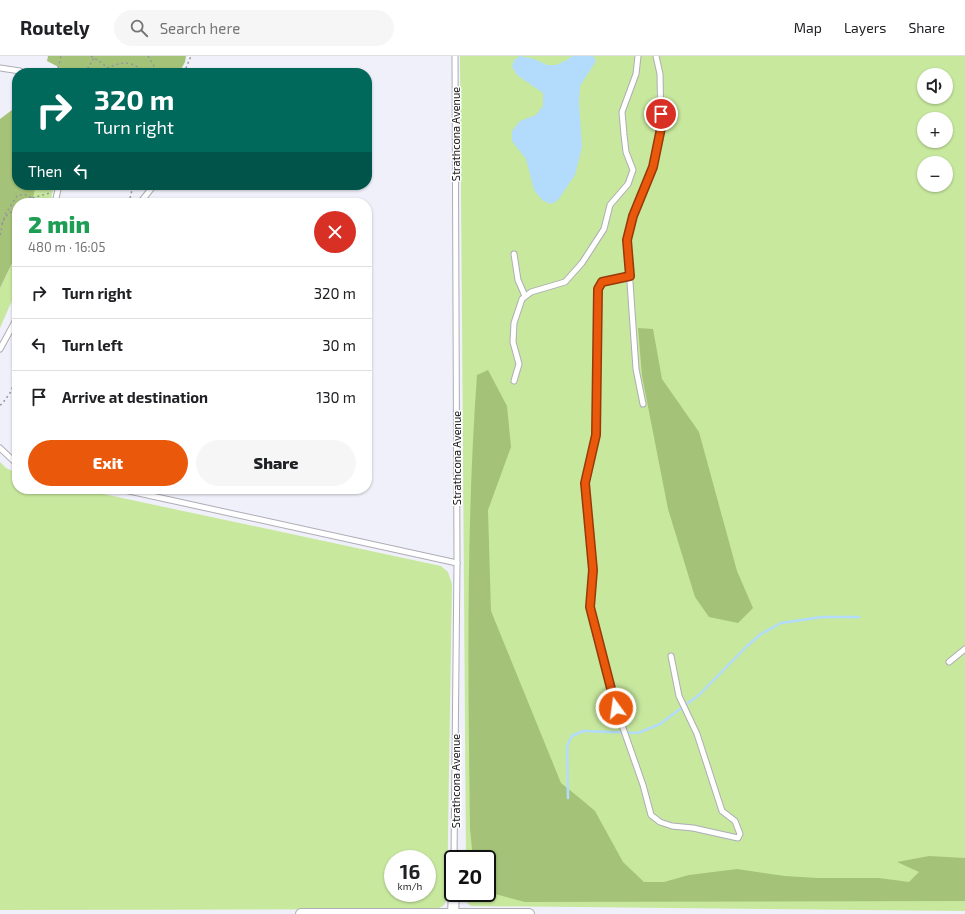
<!DOCTYPE html>
<meta charset="utf-8">
<style>
:root{--surface:#fff;--page:#f6f6f6;--text:#202124;--muted:#757577;--line:#e0e0e0;--accent:#ea580c}
body{margin:0;font-family:"Exo 2",sans-serif;background:var(--page);color:var(--text);height:100vh;display:flex;flex-direction:column;font-size:15px;white-space:nowrap}
*{box-sizing:border-box;margin:0}
p{font-size:13px;color:var(--muted)}
.icon{flex:none;width:22px;height:22px;fill:none;stroke:currentColor;stroke-width:2;stroke-linecap:round;stroke-linejoin:round}
.map{position:relative;flex:1;overflow:hidden}
.side{position:absolute;left:12px;top:142px;width:360px;height:296px;display:flex;flex-direction:column;background:var(--surface);border-radius:16px;box-shadow:0 1px 3px #0004}
.side>*{flex:none}
.guide{position:absolute;left:12px;top:12px;width:360px;height:122px;border-radius:16px;box-shadow:0 1px 3px #0004;background:#00695c;color:#fff;overflow:hidden}
.fabs{position:absolute;left:917px;top:12px;display:grid;gap:8px}
.fabs a{display:grid;place-items:center;width:36px;height:36px;border-radius:50%;background:var(--surface);box-shadow:0 1px 3px #0004;font-size:20px}
.speed{position:absolute;left:384px;top:794px;display:flex;gap:8px;font-size:20px;font-weight:700;text-align:center}
.speed>*{display:grid;place-content:center;width:52px;height:52px;border-radius:50%;background:var(--surface);box-shadow:0 1px 3px #0004;line-height:1}
.speed small{font-size:10px;font-weight:400}
.speed .limit{border:2px solid #111;border-radius:6px;background:#fff;color:#111}
.pin{position:absolute;display:grid;place-items:center;width:34px;height:34px;color:#fff;margin:-17px;border:2px solid #fff;border-radius:50%;box-shadow:0 1px 4px #0007}
.me{position:absolute;width:44px;margin:-22px;rotate:346deg;stroke-linejoin:round;filter:drop-shadow(0 0 3px #0008)}
.turn{display:flex;align-items:center;gap:14px;height:84px;padding:0 16px;font-size:18px}
.turn .icon{width:52px;height:52px;stroke-width:2.5}
.turn b{display:block;font-size:28px;line-height:34px}
.then{display:flex;align-items:center;height:38px;padding:0 16px;background:#0003;gap:8px;font-size:15px}
.round{display:grid;place-items:center;flex:none;width:42px;height:42px;border-radius:21px;background:var(--page)}
.summary{display:flex;align-items:center;justify-content:space-between;height:68px;padding:0 16px}
h1{font-size:24px;font-weight:800;line-height:30px;color:#1e9e55}
.primary-button{display:flex;gap:8px;margin-top:auto;padding:8px 16px}
.primary-button a{flex:1;height:46px;border-radius:24px;background:var(--accent);color:#fff;font-size:16px;font-weight:800;line-height:46px;text-align:center}
.primary-button a+a{background:var(--page);color:var(--text)}
ul{padding:0;list-style:none}
li{display:flex;align-items:center;gap:12px;height:52px;padding:0 16px;border-top:1px solid var(--line)}
li div{flex:1}
li b{display:block;font-size:15px}
li em{font-style:normal}
header{display:flex;align-items:center;gap:24px;box-sizing:border-box;height:56px;padding:0 20px;background:var(--surface);border-bottom:1px solid var(--line)}
header strong{font-size:19px}
nav{display:flex;gap:22px;margin-inline-start:auto;font-size:14px}
.search{width:280px;height:36px;background:var(--page);display:flex;align-items:center;gap:10px;box-sizing:border-box;padding:0 14px;border-radius:22px;color:var(--muted);font-size:15px}
.map>svg:first-child{display:block}
.green{fill:#c8e89e;fill-rule:evenodd}
.forest{fill:#a4c378}
.water{fill:#b2dbfc}
.lines{fill:none;stroke-linecap:round;stroke-linejoin:round}
.stream{stroke:#b2dbfc;stroke-width:2.5}
.lane-casing{stroke:#aeadb6;stroke-width:7}
.street-casing{stroke:#aeadb6;stroke-width:12}
.path{stroke:#96969d;stroke-width:1.5;stroke-dasharray:2 3;stroke-linecap:butt}
.lane{stroke:#fff;stroke-width:5}
.street{stroke:#fff;stroke-width:10}
.route-casing{stroke:#983908;stroke-width:10}
.route{stroke:#ea580c;stroke-width:7}
.labels{text-anchor:middle;dominant-baseline:central;stroke-width:3;stroke-linejoin:round;paint-order:stroke}
.street-label{font-size:11px;fill:#202023;stroke:#fff}
</style>
<header>
<strong>Routely</strong>
<div class="search"><svg class="icon" aria-label="search" viewBox="0 0 24 24"><circle cx="10" cy="10" r="6"/><path d="M15 15l6 6"/></svg>Search here</div>
<nav><a>Map</a><a>Layers</a><a>Share</a></nav>
</header>
<div class="map">
<svg width="965" height="858" viewBox="0 0 965 858">
<rect width="100%" height="100%" fill="#f0f0fa"/>
<g class="green">
<path d="M460,0H965V855L471,850L466,846V837H487V803H466ZM924,19H946V41H924ZM924,63H946V85H924ZM924,107H946V129H924Z"/>
<polygon points="36,129 54,129 50,147 32,147"/>
<polygon points="17,197 17,233 0,272 0,232"/>
<path d="M0,406L6,412L17,417V433H80L441,510L448,516L452,528L447,842L444,849L438,853L0,854ZM393,803H427V837H393Z"/>
</g>
<g class="forest">
<polygon points="48,0 186,0 185,6 179,17 70,17 47,5"/>
<polygon points="16,51 17,51 17,129 36,129 32,147 17,147 17,197 0,232 0,63"/>
<polygon points="638,272 653,273 662,323 699,376 737,515 753,552 738,567 709,561 695,541 668,453 642,320"/>
<path d="M488,314L507,350L511,391L488,454L491,555L561,727L582,744L595,755L623,806L644,826H664L689,819L737,813L785,820L817,822H879L909,826L919,816L897,806L929,800L965,802V845L525,846L495,838L487,831V803H473L470,773C468,622 466,470 477,319Z"/>
</g>
<polygon class="water" points="520,0 534,3 547,9 556,9 567,4 572,0 593,0 596,5 580,30 579,47 582,91 575,119 558,144 552,148 543,145 534,134 526,103 512,85 512,75 520,65 536,59 543,50 543,37 517,19 512,11 514,4"/>
<g class="lines">
<polyline class="stream" points="568,742 567,690 572,680 583,675 638,677 660,668 699,639 746,591 761,578 781,567 822,561 859,561"/>
<defs>
<g id="lane">
<polyline points="0,12 20,15 23,17"/>
<polyline points="55,147 59,129"/>
<polyline points="140,147 154,129"/>
<polyline points="514,198 518,224 525,240"/>
<polyline points="630,220 602,226 598,233 596,379 585,427 593,514 590,551 616,652 643,729 651,759 660,766 672,770 693,772 738,782 740,778 735,765 722,755 697,678 679,640 671,600"/>
<polyline points="0,293 17,262"/>
<polyline points="514,325 519,308 513,286 514,267 522,243 531,236 565,226 582,207 604,173 610,149 628,128 633,114 626,96 624,79 622,56 636,18 638,0"/>
<polyline points="643,348 636,313 627,183 633,160 653,111 661,72 660,18 656,0"/>
<polyline points="0,392 17,408"/>
<polyline points="120,433 457,507"/>
<polyline points="949,606 965,593"/>
<polyline points="454,803 457,507 455,0"/>
</g>
<g id="street">
<polyline points="301,858 529,858"/>
<polyline points="453,858 454,837"/>
</g>
</defs>
<use href="#lane" class="lane-casing"/>
<use href="#street" class="street-casing"/>
<g class="path">
<path d="M91,0L102,7L107,12C127,4 130,6 148,17"/>
<polyline points="148,0 158,17"/>
<polyline points="57,17 61,0"/>
<polyline points="85,17 95,0"/>
<polyline points="184,17 191,0"/>
<polyline points="24,147 32,142 50,137"/>
<polyline points="129,147 133,129"/>
<polyline points="2,168 6,157 17,140 24,138 32,142"/>
<path d="M0,179C2,175 1,173 2,169C3,162 11,155 17,151"/>
<polyline points="0,349 2,348 10,337 17,321"/>
</g>
<use href="#lane" class="lane"/>
<use href="#street" class="street"/>
</g>
<g class="lines">
<defs>
<polyline id="route" points="616,652 590,551 593,514 585,427 596,379 598,233 602,226 630,220 627,184 633,160 653,111 661,72 661,58"/>
</defs>
<use href="#route" class="route-casing"/>
<use href="#route" class="route"/>
</g>
<g class="labels">
<g class="street-label">
<text transform="translate(455 78) rotate(-90)">Strathcona Avenue</text>
<text transform="translate(456 402) rotate(-90)">Strathcona Avenue</text>
<text transform="translate(455 725) rotate(-90)">Strathcona Avenue</text>
</g>
</g>
</svg>
<div class="fabs">
<a><svg class="icon" aria-label="sound" viewBox="0 0 24 24"><path d="M4 9h4l5-4v14l-5-4H4zM17 9q2 3 0 6"/></svg></a>
<a>+</a>
<a>−</a>
</div>
<div class="speed"><div>16<small>km/h</small></div><div class="limit">20</div></div>
<div class="pin" style="left:661px;top:58px;background:#d93025"><svg class="icon" aria-label="arrive" viewBox="0 0 24 24"><path d="M6 21V4h12l-3 4 3 4H6"/></svg></div>
<svg class="me" style="left:616px;top:652px" viewBox="-20 -20 40 40"><circle r="17" fill="#ea580c" stroke="#fff" stroke-width="3"/><path d="M0-11L8 9 0 5-8 9z" fill="#fff"/></svg>
<div class="guide">
<div class="turn"><svg class="icon" aria-label="right" viewBox="0 0 24 24"><path d="M7 20v-9h11M14 6l5 5-5 5"/></svg><div><b>320 m</b>Turn right</div></div>
<div class="then">Then<svg class="icon" aria-label="left" viewBox="0 0 24 24"><path d="M17 20v-9H6M10 6l-5 5 5 5"/></svg></div>
</div>
<section class="side">
<div class="summary"><div><h1>2 min</h1><p>480 m · 16:05</p></div><a class="round" style="background:#d93025;color:#fff"><svg class="icon" aria-label="close" viewBox="0 0 24 24"><path d="M6 6l12 12M18 6L6 18"/></svg></a></div>
<ul>
<li><svg class="icon" aria-label="right" viewBox="0 0 24 24"><path d="M7 20v-9h11M14 6l5 5-5 5"/></svg><div><b>Turn right</b></div><em>320 m</em></li>
<li><svg class="icon" aria-label="left" viewBox="0 0 24 24"><path d="M17 20v-9H6M10 6l-5 5 5 5"/></svg><div><b>Turn left</b></div><em>30 m</em></li>
<li><svg class="icon" aria-label="arrive" viewBox="0 0 24 24"><path d="M6 21V4h12l-3 4 3 4H6"/></svg><div><b>Arrive at destination</b></div><em>130 m</em></li>
</ul>
<div class="primary-button"><a>Exit</a><a>Share</a></div>
</section>
</div>
